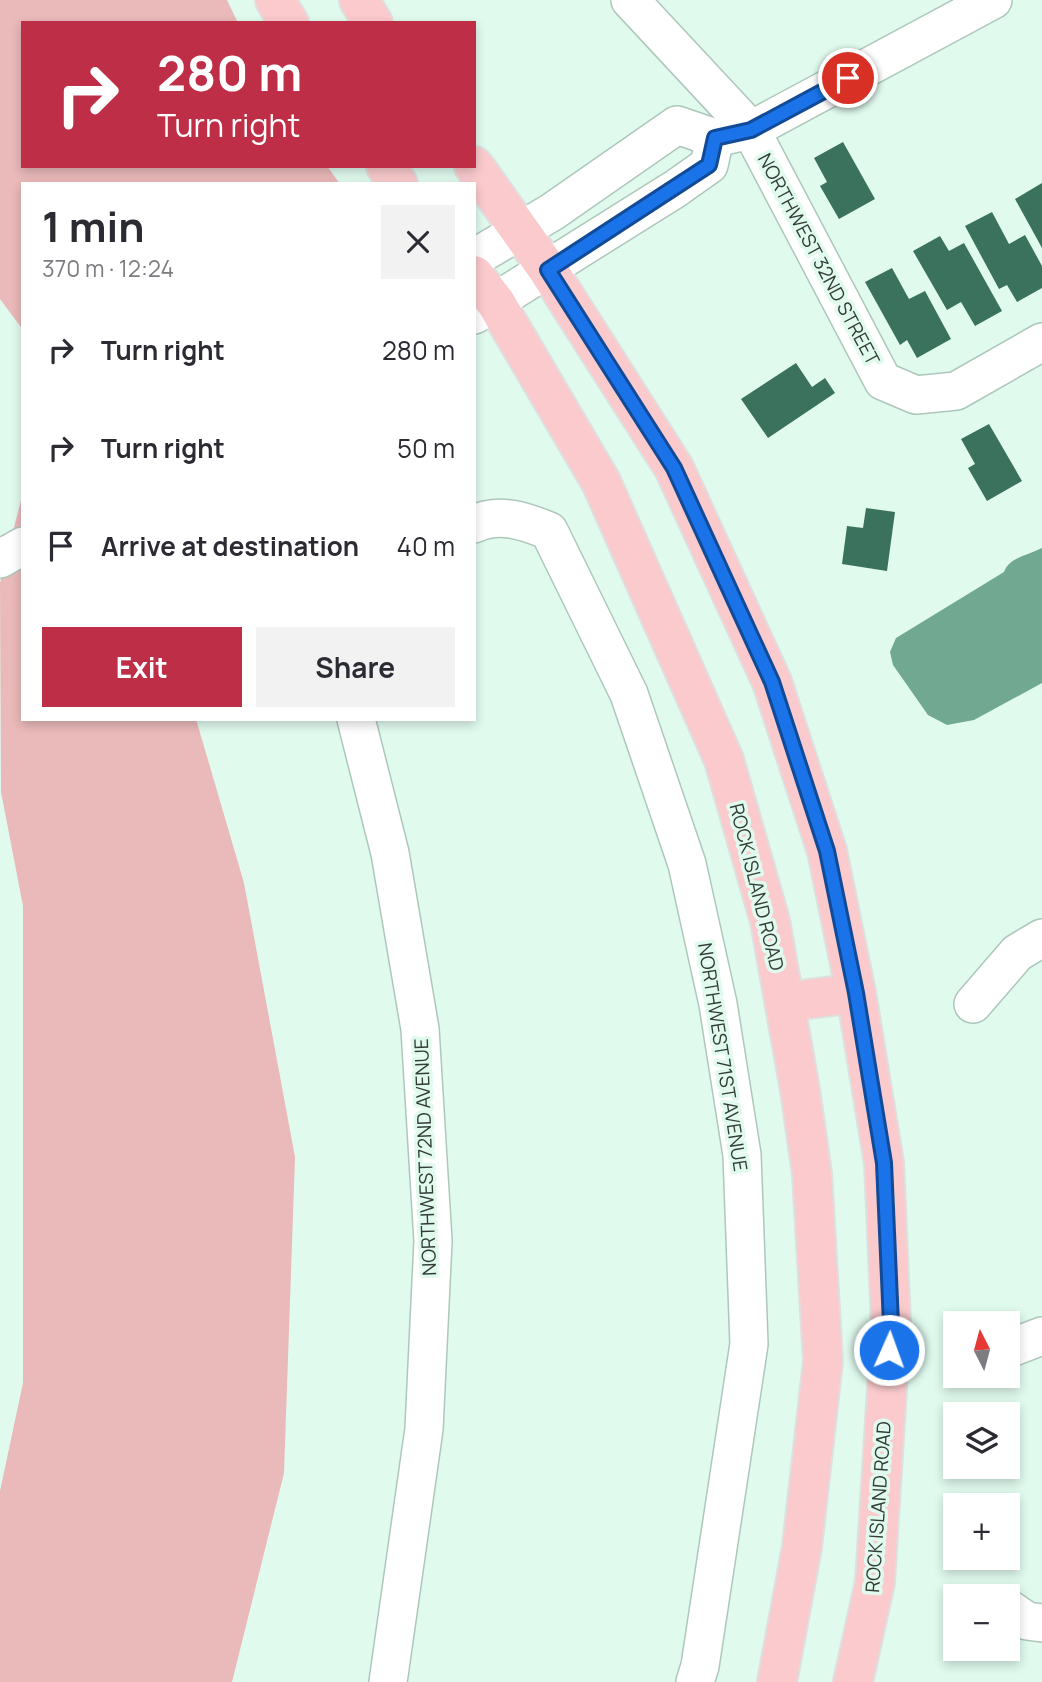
<!DOCTYPE html>
<meta charset="utf-8">
<style>
:root{--surface:#fff;--page:#f2f2f3;--text:#2b2b33;--muted:#7c7c81;--accent:#be2e47}
body{margin:0;font-family:Manrope,sans-serif;background:var(--page);color:var(--text);height:100vh;display:flex;flex-direction:column;font-size:26px;white-space:nowrap}
*{box-sizing:border-box;margin:0}
p{font-size:23px;color:var(--muted)}
.icon{flex:none;width:38px;height:38px;fill:none;stroke:currentColor;stroke-width:2;stroke-linecap:round;stroke-linejoin:round}
.map{position:relative;flex:1;overflow:hidden}
.panel{position:absolute;left:21px;top:182px;width:455px;height:539px;display:flex;flex-direction:column;background:var(--surface);border-radius:0px;box-shadow:0 4px 10px #0003}
.panel>*{flex:none}
.top-card{position:absolute;left:21px;top:21px;width:455px;height:147px;border-radius:0px;box-shadow:0 4px 10px #0003;background:#be2e47;color:#fff;overflow:hidden}
.needle{width:46px;rotate:354deg}
.tools{position:absolute;left:943px;top:1311px;display:grid;gap:14px}
.tools a{display:grid;place-items:center;width:77px;height:77px;border-radius:0px;background:var(--surface);box-shadow:0 4px 10px #0003;font-size:35px}
.pin{position:absolute;display:grid;place-items:center;width:60px;height:60px;color:#fff;margin:-30px;border:4px solid #fff;border-radius:50%;box-shadow:0 2px 7px #0007}
.me{position:absolute;width:77px;margin:-38px;rotate:2deg;stroke-linejoin:round;filter:drop-shadow(0 0 5px #0008)}
.turn{display:flex;align-items:center;gap:24px;height:147px;padding:0 21px;font-size:32px}
.turn .icon{width:91px;height:91px;stroke-width:2.5}
.turn b{display:block;font-size:49px;line-height:60px}
.round{display:grid;place-items:center;flex:none;width:74px;height:74px;border-radius:0px;background:var(--page)}
.overview{display:flex;align-items:center;justify-content:space-between;height:119px;padding:0 21px}
h1{font-size:42px;font-weight:700;line-height:52px}
.button{display:flex;gap:14px;margin-top:auto;padding:14px 21px}
.button a{flex:1;height:80px;border-radius:0px;background:var(--accent);color:#fff;font-size:28px;font-weight:700;line-height:80px;text-align:center}
.button a+a{background:var(--page);color:var(--text)}
ul{padding:0;list-style:none}
li{display:flex;align-items:center;gap:21px;height:98px;padding:0 21px}
li div{flex:1}
li b{display:block;font-size:26px}
li em{font-style:normal}
.map>svg:first-child{display:block}
.green{fill:#eab9ba}
.water{fill:#70a891}
.building{fill:#3a725d}
.lines{fill:none;stroke-linecap:round;stroke-linejoin:round}
.minor-casing{stroke:#aec7bc;stroke-width:40}
.major-casing{stroke:#dee0df;stroke-width:42}
.minor{stroke:#fff;stroke-width:37}
.major{stroke:#facacd;stroke-width:38}
.route-casing{stroke:#114b97;stroke-width:18}
.route{stroke:#1a73e8;stroke-width:12}
.labels{text-anchor:middle;dominant-baseline:central;stroke-width:7;stroke-linejoin:round;paint-order:stroke}
.street-label{font-size:19px;fill:#323c37;stroke:#e0faee}
</style>
<div class="map">
<svg width="1042" height="1682" viewBox="0 0 1042 1682">
<rect width="100%" height="100%" fill="#e0faee"/>
<g class="green">
<polygon points="0,0 227,0 238,23 23,23 23,166 327,166 340,184 23,184 23,330 0,299"/>
<polygon points="23,492 23,719 196,719 244,883 295,1157 284,1473 232,1682 0,1682 0,1491 23,1383 23,906 1,792 0,583"/>
</g>
<path class="water" d="M1042,548V683L974,720L947,725L928,715L893,665L890,652L896,638L1004,572C1009,557 1029,555 1042,548Z"/>
<g class="building">
<polygon points="843,142 875,199 839,219 820,186 827,182 814,158"/>
<polygon points="1042,183 1042,248 1015,199"/>
<polygon points="992,212 1009,244 1025,235 1042,266 1042,288 1017,302 1007,285 999,289 965,226"/>
<polygon points="940,236 949,251 964,243 1002,311 975,326 961,302 947,310 913,251"/>
<polygon points="892,268 909,299 925,291 951,339 917,358 907,340 900,345 865,282"/>
<polygon points="796,363 812,387 825,378 835,393 768,438 741,399"/>
<polygon points="989,424 1022,481 987,501 968,468 975,464 961,439"/>
<polygon points="866,508 895,512 887,571 842,564 847,526 863,528"/>
</g>
<g class="lines">
<defs>
<g id="minor">
<polyline points="630,0 751,130 883,381 916,395 956,391 1042,342"/>
<polyline points="474,258 552,212 677,125 715,138 751,130 993,0"/>
<polyline points="474,315 675,189 709,165 715,138"/>
<path d="M474,524C499,512 525,521 549,531L629,694L687,864L718,1004L742,1155L749,1344L700,1666L695,1682"/>
<polyline points="0,559 23,546"/>
<polyline points="356,719 390,853 420,1029 433,1241 424,1429 388,1682"/>
<polyline points="973,1004 1017,953 1042,938"/>
<polyline points="1008,1349 1042,1336"/>
<polyline points="1008,1608 1027,1621 1042,1623"/>
</g>
<g id="major">
<polyline points="275,0 289,23"/>
<polyline points="359,0 373,23"/>
<polyline points="386,166 398,184"/>
<polyline points="474,166 548,270 674,468 772,682 827,851 856,993 884,1163 891,1324 875,1582 853,1682"/>
<polyline points="474,275 496,303 601,482 724,760 770,921 800,1090 812,1174 823,1361 802,1547 777,1682"/>
<polyline points="785,1002 856,993"/>
</g>
</defs>
<use href="#minor" class="minor-casing"/>
<use href="#major" class="major-casing"/>
<use href="#minor" class="minor"/>
<use href="#major" class="major"/>
</g>
<g class="lines">
<defs>
<polyline id="route" points="848,78 751,130 715,138 709,165 548,270 674,468 772,682 827,851 856,993 884,1163 891,1324 889,1350"/>
</defs>
<use href="#route" class="route-casing"/>
<use href="#route" class="route"/>
</g>
<g class="labels">
<g class="street-label">
<text transform="translate(819 259) rotate(62)">NORTHWEST 32ND STREET</text>
<text transform="translate(757 887) rotate(76)">ROCK ISLAND ROAD</text>
<text transform="translate(723 1057) rotate(81)">NORTHWEST 71ST AVENUE</text>
<text transform="translate(425 1157) rotate(-92)">NORTHWEST 72ND AVENUE</text>
<text transform="translate(878 1507) rotate(-86)">ROCK ISLAND ROAD</text>
</g>
</g>
</svg>
<div class="tools">
<a><svg class="needle" viewBox="-14 -14 28 28"><path d="M0-13l5 13h-10z" fill="#e53935"/><path d="M0 13l5-13h-10z" fill="#7c7c81"/></svg></a>
<a><svg class="icon" aria-label="layers" viewBox="0 0 24 24"><path d="M12 4l9 5-9 5-9-5zM3 14l9 5 9-5"/></svg></a>
<a>+</a>
<a>−</a>
</div>
<div class="pin" style="left:848px;top:78px;background:#d93025"><svg class="icon" aria-label="arrive" viewBox="0 0 24 24"><path d="M6 21V4h12l-3 4 3 4H6"/></svg></div>
<svg class="me" style="left:889px;top:1350px" viewBox="-20 -20 40 40"><circle r="17" fill="#1a73e8" stroke="#fff" stroke-width="3"/><path d="M0-11L8 9 0 5-8 9z" fill="#fff"/></svg>
<div class="top-card">
<div class="turn"><svg class="icon" aria-label="right" viewBox="0 0 24 24"><path d="M7 20v-9h11M14 6l5 5-5 5"/></svg><div><b>280 m</b>Turn right</div></div>
</div>
<section class="panel">
<div class="overview"><div><h1>1 min</h1><p>370 m · 12:24</p></div><a class="round"><svg class="icon" aria-label="close" viewBox="0 0 24 24"><path d="M6 6l12 12M18 6L6 18"/></svg></a></div>
<ul>
<li><svg class="icon" aria-label="right" viewBox="0 0 24 24"><path d="M7 20v-9h11M14 6l5 5-5 5"/></svg><div><b>Turn right</b></div><em>280 m</em></li>
<li><svg class="icon" aria-label="right" viewBox="0 0 24 24"><path d="M7 20v-9h11M14 6l5 5-5 5"/></svg><div><b>Turn right</b></div><em>50 m</em></li>
<li><svg class="icon" aria-label="arrive" viewBox="0 0 24 24"><path d="M6 21V4h12l-3 4 3 4H6"/></svg><div><b>Arrive at destination</b></div><em>40 m</em></li>
</ul>
<div class="button"><a>Exit</a><a>Share</a></div>
</section>
</div>
